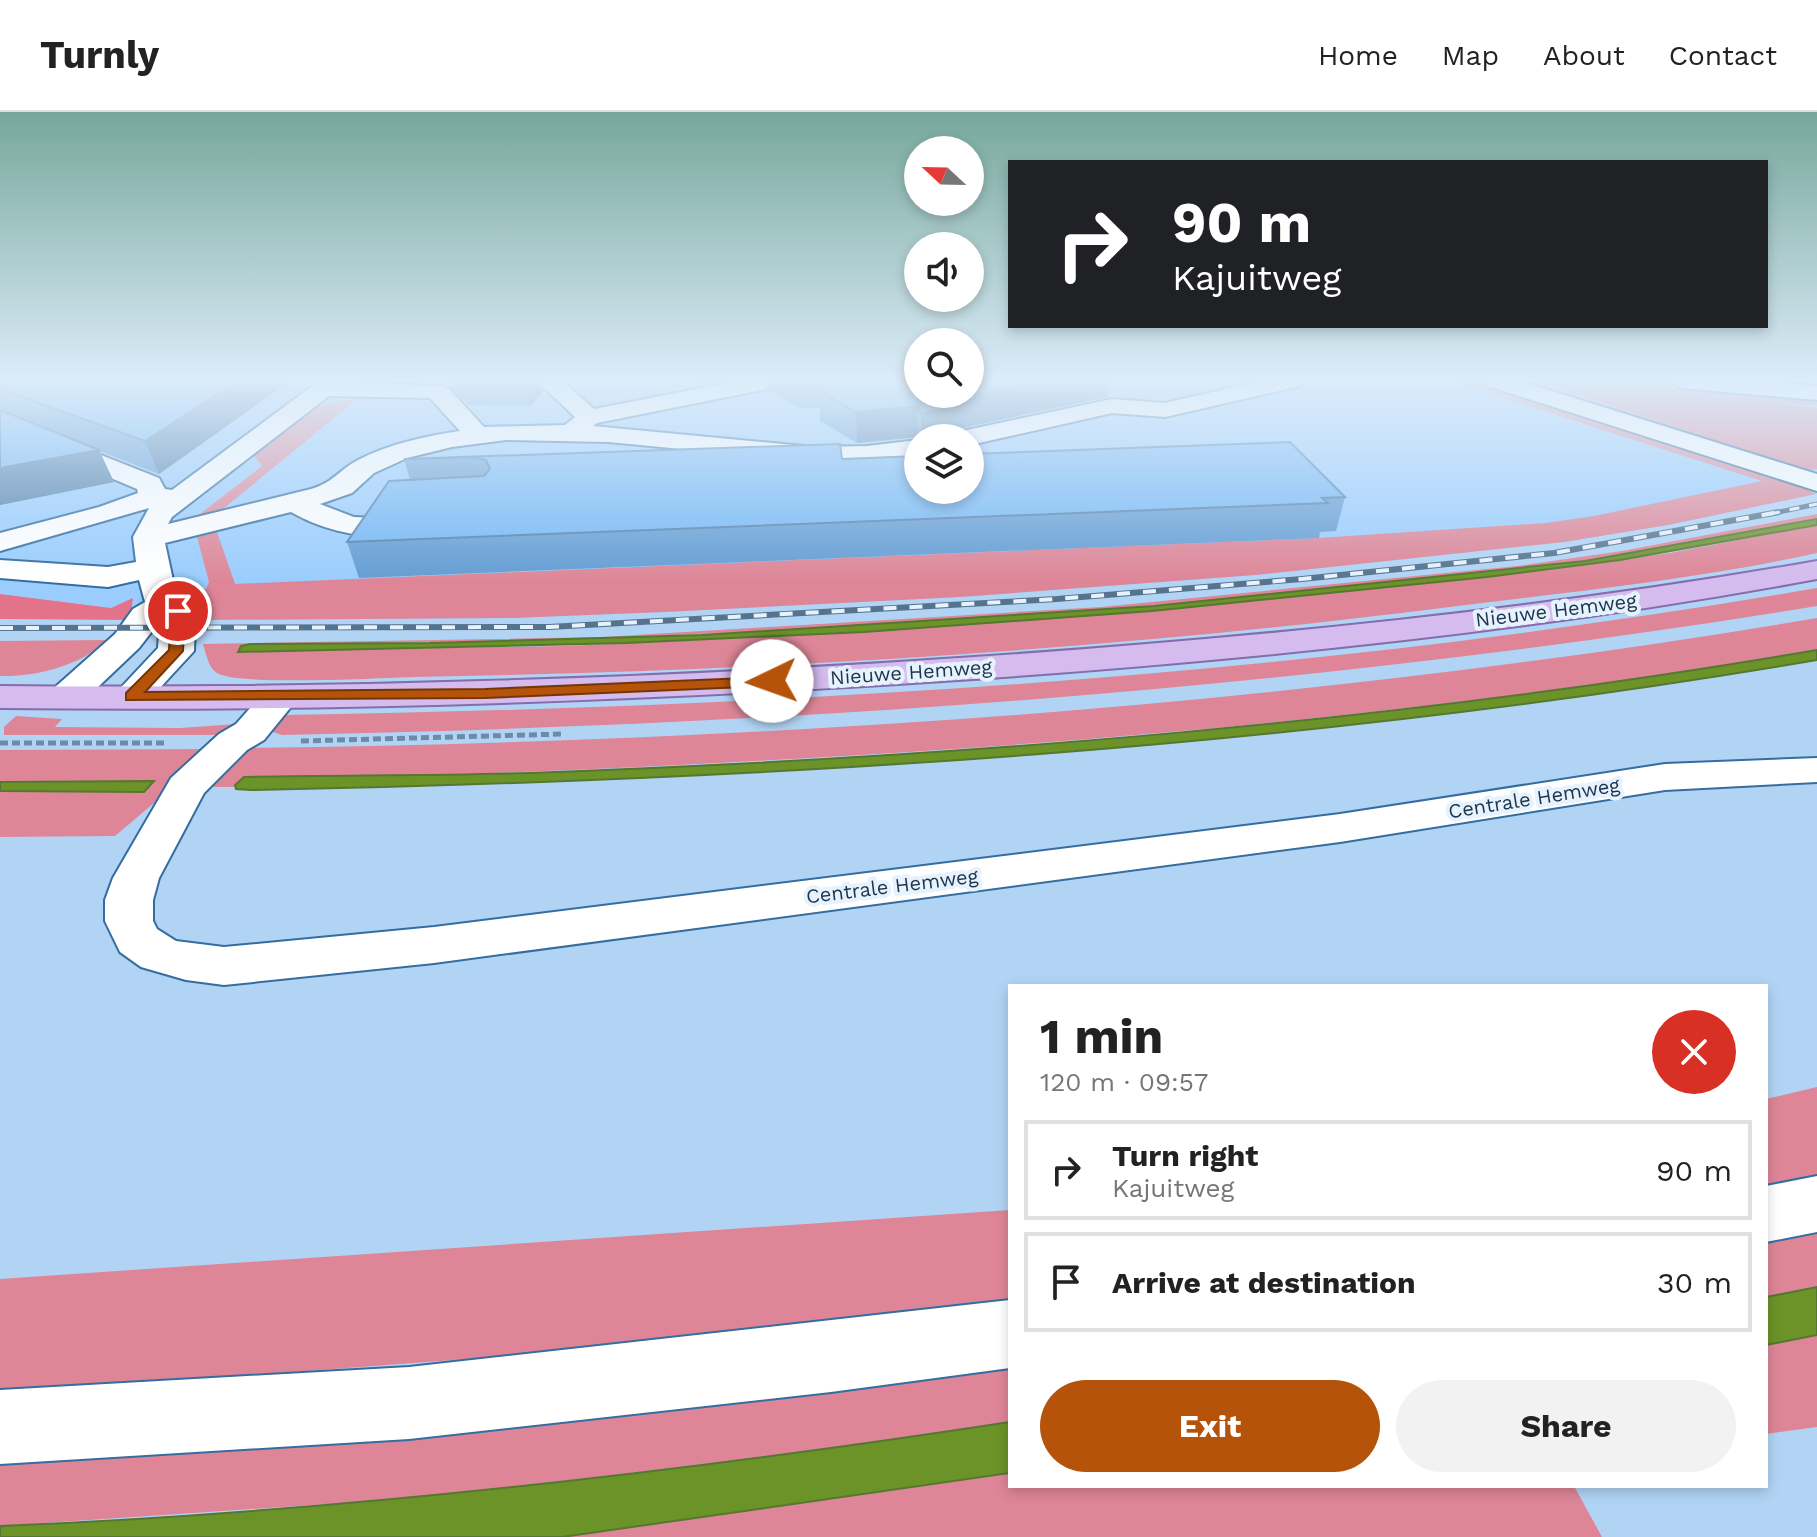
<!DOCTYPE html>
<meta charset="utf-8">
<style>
:root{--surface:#fff;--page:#f2f2f2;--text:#222;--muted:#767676;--line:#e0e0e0;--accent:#b45309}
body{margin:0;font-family:"Work Sans",sans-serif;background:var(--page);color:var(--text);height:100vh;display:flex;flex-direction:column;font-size:30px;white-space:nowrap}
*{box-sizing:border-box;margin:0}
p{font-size:26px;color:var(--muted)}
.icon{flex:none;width:44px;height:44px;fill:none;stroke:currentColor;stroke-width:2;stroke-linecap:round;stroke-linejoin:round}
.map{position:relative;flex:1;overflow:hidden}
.side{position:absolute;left:1008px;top:872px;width:760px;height:504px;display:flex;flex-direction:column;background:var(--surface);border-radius:0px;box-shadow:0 4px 12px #0003}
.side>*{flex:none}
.banner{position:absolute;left:1008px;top:48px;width:760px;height:168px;border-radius:0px;box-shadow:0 4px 12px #0003;background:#202124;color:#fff;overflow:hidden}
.needle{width:52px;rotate:292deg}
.buttons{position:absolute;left:904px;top:24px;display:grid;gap:16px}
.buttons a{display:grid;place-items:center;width:80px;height:80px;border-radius:50%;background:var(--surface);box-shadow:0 4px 12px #0003;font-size:40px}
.pin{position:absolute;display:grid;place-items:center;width:68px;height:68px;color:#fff;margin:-34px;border:4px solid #fff;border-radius:50%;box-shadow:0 2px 8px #0007}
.me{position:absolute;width:88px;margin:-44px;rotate:267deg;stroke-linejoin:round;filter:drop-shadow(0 0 6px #0008)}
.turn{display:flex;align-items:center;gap:28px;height:168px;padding:0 32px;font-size:36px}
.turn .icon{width:104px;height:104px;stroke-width:2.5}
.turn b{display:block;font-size:56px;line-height:68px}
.round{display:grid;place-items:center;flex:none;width:84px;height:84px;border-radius:42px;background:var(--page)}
.overview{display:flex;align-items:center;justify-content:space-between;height:136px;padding:0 32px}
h1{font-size:48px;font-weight:700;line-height:60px}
.primary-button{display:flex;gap:16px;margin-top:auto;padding:16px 32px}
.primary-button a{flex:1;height:92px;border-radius:48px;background:var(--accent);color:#fff;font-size:32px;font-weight:700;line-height:92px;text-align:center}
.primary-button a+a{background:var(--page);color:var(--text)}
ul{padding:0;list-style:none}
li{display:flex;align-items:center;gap:24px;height:100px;margin:0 16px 12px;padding:0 16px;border:4px solid var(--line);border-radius:0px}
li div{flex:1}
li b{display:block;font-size:30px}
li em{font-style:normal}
header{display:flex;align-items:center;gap:48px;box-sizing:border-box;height:112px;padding:0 40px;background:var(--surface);border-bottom:2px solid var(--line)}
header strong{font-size:38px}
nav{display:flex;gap:44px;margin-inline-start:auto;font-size:28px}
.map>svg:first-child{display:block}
.built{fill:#9acdfe;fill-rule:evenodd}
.green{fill:#de8697}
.forest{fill:#e3738b}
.water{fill:#6c9327;stroke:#547732;stroke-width:2}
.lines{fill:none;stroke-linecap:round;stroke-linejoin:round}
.minor-casing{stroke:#346d9f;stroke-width:4}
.major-casing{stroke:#826ead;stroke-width:4}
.path{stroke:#6d8ba7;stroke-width:5;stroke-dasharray:8 4;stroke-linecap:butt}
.minor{fill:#fff;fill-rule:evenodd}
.major{fill:#d5bbee;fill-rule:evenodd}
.rail-far1-casing{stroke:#56738d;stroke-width:5}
.rail-casing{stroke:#56738d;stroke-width:6}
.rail-far1{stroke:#e6f2fd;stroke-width:3;stroke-dasharray:10;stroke-linecap:butt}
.rail{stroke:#e6f2fd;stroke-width:4;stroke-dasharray:13;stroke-linecap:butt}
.wall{fill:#649dd3}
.shaded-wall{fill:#5180ac}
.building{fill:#74b7f5;stroke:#5180ac;stroke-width:2}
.route{fill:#b45309;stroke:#753606;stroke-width:2}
.labels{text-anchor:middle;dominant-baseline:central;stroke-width:8;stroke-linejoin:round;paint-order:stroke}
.street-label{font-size:20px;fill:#1d354b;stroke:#e6f2fd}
</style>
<header>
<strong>Turnly</strong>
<nav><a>Home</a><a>Map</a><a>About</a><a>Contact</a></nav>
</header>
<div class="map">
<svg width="1817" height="1425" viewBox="0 0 1817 1425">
<rect width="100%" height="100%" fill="#b1d4f5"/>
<path class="built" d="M0,269H918V282H970V269H1817V382L1668,413L1564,430L1255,463L960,485L664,500L513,506L130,508L127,490L111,496L0,482ZM918,326H970V378H918Z"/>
<g class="green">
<polygon points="1450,269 1483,269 1511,281 1792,371 1816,382 1668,413 1564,430 1255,463 960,485 664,500 513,506 195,508 191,490 206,477 209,470 197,425 217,420 235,472 1318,426 1546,411 1594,404 1762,369"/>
<polygon points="1511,269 1528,269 1696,321 1535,269 1566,269 1817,296 1817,357 1805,359"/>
<polygon points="1580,269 1652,269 1817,284 1817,294 1737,288"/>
<polygon points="348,288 356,288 212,406 195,406 262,354 254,344 318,295"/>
<path d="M1817,402V407C1755,419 1693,434 1631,443C1461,469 1290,483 1119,496C830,520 540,531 250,532L241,534L238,539L566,534L864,520L1037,508L1487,465L1670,441L1817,413V441C1694,468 1567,480 1442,496C1102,539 757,559 414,565C382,566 237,574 217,561C208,556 206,541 203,532L603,525L1101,495L1517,454L1622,439Z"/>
<path d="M1817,476V494C1309,577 796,613 282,623L270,619L282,603C795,595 1311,564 1817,476Z"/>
<path d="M1817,506V538C1478,596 1135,628 792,647C609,657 427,666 244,665L236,675H201L240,636C767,630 1297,594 1817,506Z"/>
<path d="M107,528C81,554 35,565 0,564V529Z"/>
<polygon points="16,604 62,607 55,615 180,616 237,612 228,623 4,623 4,615"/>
<polygon points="209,637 173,675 115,724 0,725 0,679 93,680 153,669 0,670 0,638"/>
<polygon points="1817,975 1817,1071 1766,1082 1766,987"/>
<polygon points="1010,1098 1010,1197 827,1220 0,1282 0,1167"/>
<polygon points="1817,1114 1817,1175 1766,1185 1766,1125"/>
<polygon points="1817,1223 1817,1315 1766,1322 1766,1233"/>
<polygon points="1010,1252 1010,1310 825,1338 418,1386 0,1414 0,1342"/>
<polygon points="1010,1361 1010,1374 1574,1374 1602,1425 562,1425"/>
</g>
<polygon class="forest" points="0,482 111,496 133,486 130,508 0,507"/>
<g class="water">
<polygon points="1817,407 1817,413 1620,448 1487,465 1152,499 864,520 626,531 238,540 241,534 250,532 430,531 702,523 1154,494 1585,449"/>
<path d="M1817,538V548C1300,636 775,668 251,678L236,677L235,673L244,665C340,663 435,664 530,661C960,645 1393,611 1817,538Z"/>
<polygon points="154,669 144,680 0,679 0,670"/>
<polygon points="1817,1175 1817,1223 1766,1233 1766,1185"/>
<path d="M1010,1310V1361L562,1425H0V1414C338,1400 676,1361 1010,1310Z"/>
</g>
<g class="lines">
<defs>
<g id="minor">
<path d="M319,269L442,274L449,277L484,315L565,313L575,305L537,269H562L594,297L738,269H768L767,277L597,311L593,314L815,335L867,334L918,328V344L867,350H815L609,330L506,328L452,335L407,346L374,361L352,381L320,392L354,405L428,408L433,414L428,420C383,431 331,423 291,400L165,431L177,487C203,497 194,515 194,539L145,592L132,595L119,592L113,584L158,536L160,509L139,536L79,593L66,596L53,593L47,585L53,577L115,522L133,497L145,490L139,468L108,475L0,466V448L108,455L136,450L133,425L149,396L0,439V421L99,395L138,381L137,377L0,319V303L159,366L165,377L172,378ZM329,284L430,286L460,319C425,324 389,332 358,348C339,358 334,370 311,377L168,412L172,405Z"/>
<polygon points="1261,269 1303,269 1300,274 1165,305 1112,301 970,333 970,326 954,326 958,321 967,318 1112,287 1165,291"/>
<polygon points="1485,269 1520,269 1817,362 1817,379 1488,274"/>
<polygon points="1670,269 1762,269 1817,274 1817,288 1681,276"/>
<polygon points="280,574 293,577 299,585 264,628 247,638 204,681 159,766 153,788 153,809 157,817 176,829 224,835 434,815 1340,702 1665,652 1817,646 1817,670 1665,678 1340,730 434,851 224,873 186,868 141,855 120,840 105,809 105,788 113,766 171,666 219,622 236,612 267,577"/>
<polygon points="1817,1064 1817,1120 1766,1130 1766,1074"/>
<polygon points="1010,1188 1010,1256 831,1280 409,1327 0,1352 0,1278 409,1255"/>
</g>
<path id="major" d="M1817,449V467C1543,518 1267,546 989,566C660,589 330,600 0,596V574C330,577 660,567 989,544C1267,525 1543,497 1817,449Z"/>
</defs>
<use href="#minor" class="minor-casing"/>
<use href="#major" class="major-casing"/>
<g class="path">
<polyline points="301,629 563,622"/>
<polyline points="0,631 167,631"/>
</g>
<use href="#minor" class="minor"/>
<use href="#major" class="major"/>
<defs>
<polyline id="rail-far1" points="1770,402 1817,392"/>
<polyline id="rail" points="0,516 549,515 1057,487 1302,467 1554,441 1779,400"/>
</defs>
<use href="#rail-far1" class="rail-far1-casing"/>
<use href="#rail" class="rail-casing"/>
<use href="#rail-far1" class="rail-far1"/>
<use href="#rail" class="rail"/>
</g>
<g class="wall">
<polygon points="0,269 290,269 159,362 99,339 114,370 0,393"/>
<polygon points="445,269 541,269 543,279 530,294 468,293"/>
<polygon points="769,269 1108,269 1107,285 966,315 956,319 952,326 918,325 857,331 820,309 820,296 798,296 770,278"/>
<polygon points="840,332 842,347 1345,385 1336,419 1320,420 1319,426 359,466 347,430 410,368 404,347"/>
</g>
<g class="shaded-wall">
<polygon points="237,269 290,269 159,362 145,329"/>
<polygon points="525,269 541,269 543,279 530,294"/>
<polygon points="700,269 720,269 701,273"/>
<polygon points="1041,269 1108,269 1107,285 966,315 956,319 952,326 921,326 921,302 967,284"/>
<polygon points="918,294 918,325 857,331 856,300"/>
<polygon points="99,338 114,370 0,393 0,356"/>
</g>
<g class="building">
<polygon points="0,269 237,269 145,329 0,277"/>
<polygon points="819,269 918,269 918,282 970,282 970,269 1041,269 967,284 956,288 952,295 921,302 918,294 856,300 819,278"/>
<polygon points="0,298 99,338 0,356"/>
<polygon points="1290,330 1345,385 1322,386 1328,391 347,430 389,369 484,364 490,357 486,348 474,345 404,347 840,332 842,347 918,344 918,378 970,378 970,342"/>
</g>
<linearGradient id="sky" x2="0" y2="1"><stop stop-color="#76a79b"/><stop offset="0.57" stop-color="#dcecfa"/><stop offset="1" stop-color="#dcecfa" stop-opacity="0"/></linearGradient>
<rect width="1817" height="469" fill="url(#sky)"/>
<polygon class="route" points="178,494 185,499 183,539 145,580 485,577 772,565 780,569 772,574 485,586 126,588 126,581 169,538 171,499"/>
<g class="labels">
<g class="street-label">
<text transform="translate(1556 498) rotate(-7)">Nieuwe Hemweg</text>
<text transform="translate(911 560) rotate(-4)">Nieuwe Hemweg</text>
<text transform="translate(1534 686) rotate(-9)">Centrale Hemweg</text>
<text transform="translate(892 774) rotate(-7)">Centrale Hemweg</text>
</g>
</g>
</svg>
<div class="buttons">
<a><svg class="needle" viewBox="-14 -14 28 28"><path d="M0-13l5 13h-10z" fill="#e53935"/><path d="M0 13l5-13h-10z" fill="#767676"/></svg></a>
<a><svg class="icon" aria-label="sound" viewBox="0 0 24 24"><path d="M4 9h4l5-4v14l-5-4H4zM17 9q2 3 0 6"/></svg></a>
<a><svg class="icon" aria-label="search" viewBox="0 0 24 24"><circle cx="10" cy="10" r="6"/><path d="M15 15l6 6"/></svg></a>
<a><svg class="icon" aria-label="layers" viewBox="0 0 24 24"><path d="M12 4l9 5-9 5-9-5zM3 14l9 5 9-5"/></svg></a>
</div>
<div class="pin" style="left:178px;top:499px;background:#d93025"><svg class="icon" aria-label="arrive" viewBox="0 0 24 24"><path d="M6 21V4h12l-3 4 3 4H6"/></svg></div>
<svg class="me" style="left:772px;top:569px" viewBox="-20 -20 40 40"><circle r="19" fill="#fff"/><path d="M0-13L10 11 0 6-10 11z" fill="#b45309"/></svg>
<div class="banner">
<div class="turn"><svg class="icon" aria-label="right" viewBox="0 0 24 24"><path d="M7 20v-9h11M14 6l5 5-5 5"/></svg><div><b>90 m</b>Kajuitweg</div></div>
</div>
<section class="side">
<div class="overview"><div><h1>1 min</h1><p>120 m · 09:57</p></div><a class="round" style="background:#d93025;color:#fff"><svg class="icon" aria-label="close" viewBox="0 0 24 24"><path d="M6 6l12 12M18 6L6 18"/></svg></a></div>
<ul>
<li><svg class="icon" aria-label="right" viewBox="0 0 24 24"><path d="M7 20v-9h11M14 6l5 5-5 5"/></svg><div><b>Turn right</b><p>Kajuitweg</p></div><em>90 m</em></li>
<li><svg class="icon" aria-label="arrive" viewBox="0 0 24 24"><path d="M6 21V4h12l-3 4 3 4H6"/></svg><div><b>Arrive at destination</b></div><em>30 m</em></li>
</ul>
<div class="primary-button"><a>Exit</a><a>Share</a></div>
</section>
</div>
